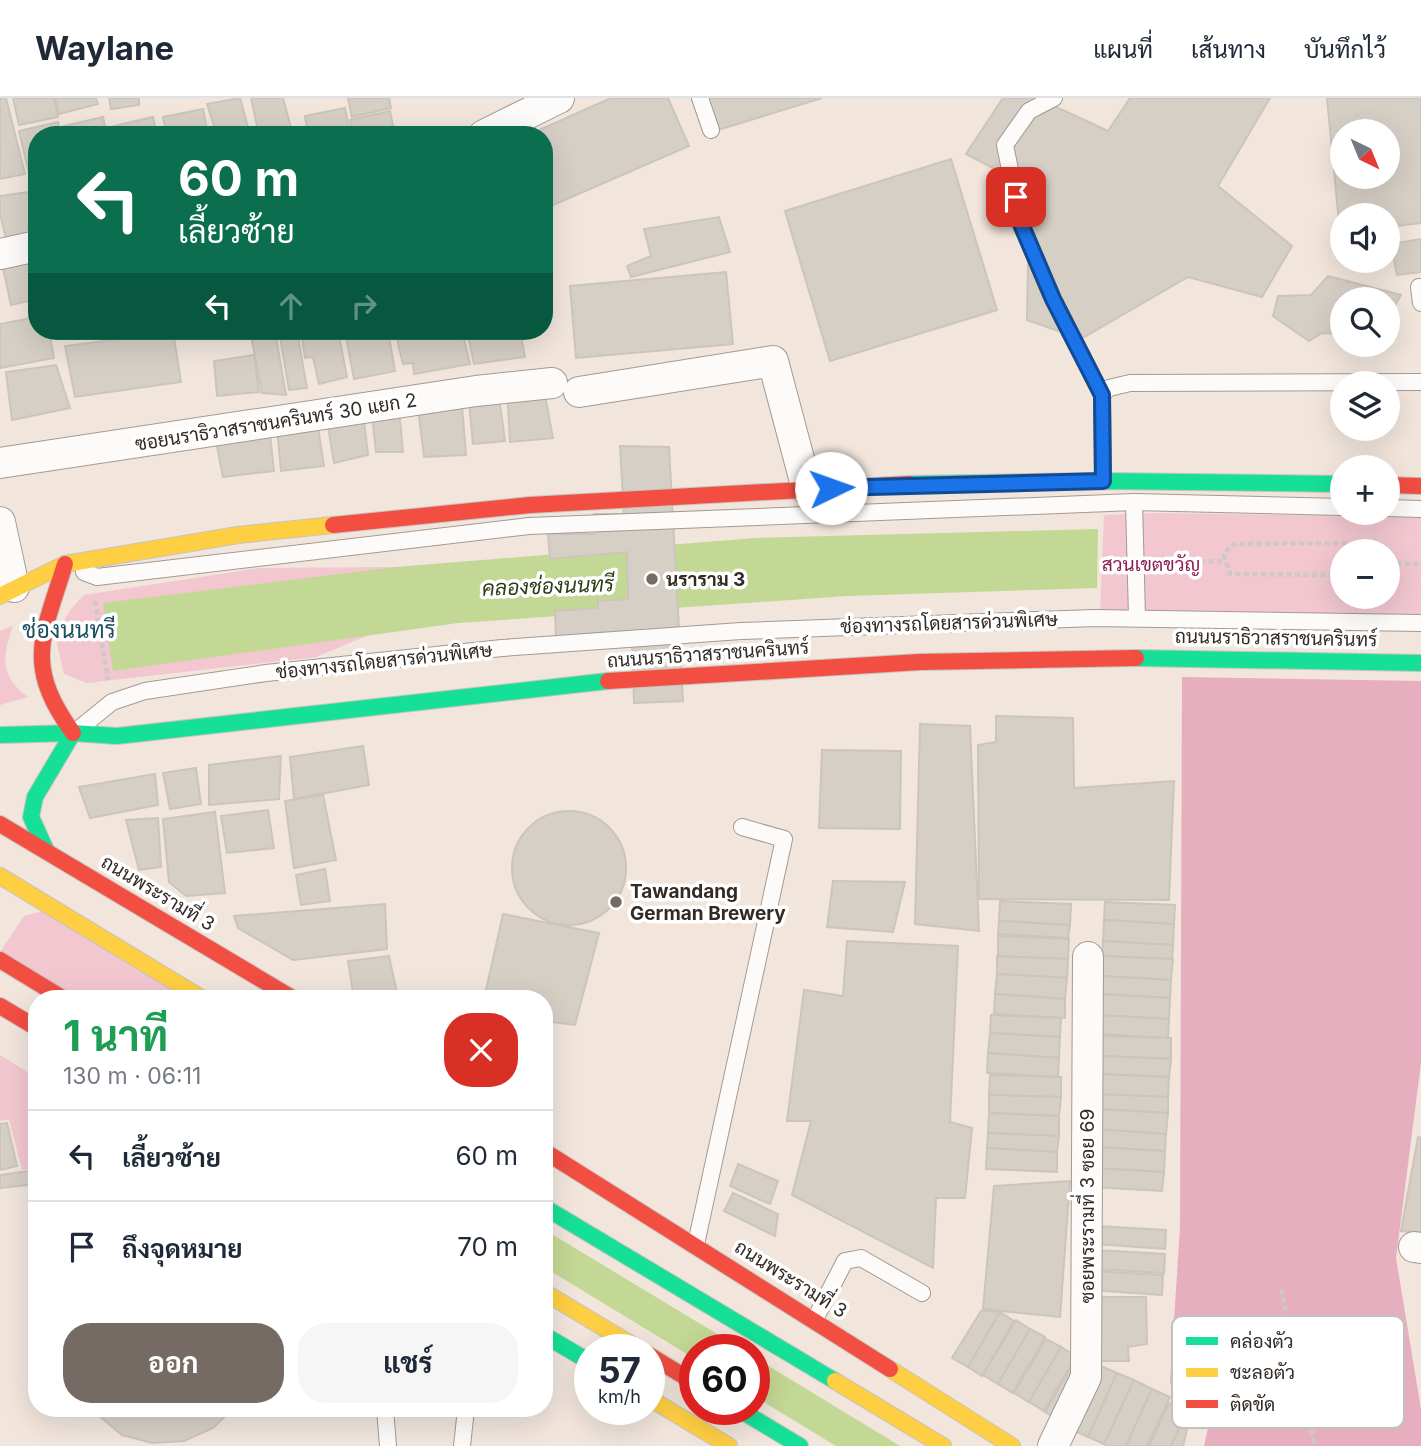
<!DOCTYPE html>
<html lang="th">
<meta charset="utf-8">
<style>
:root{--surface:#fff;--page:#f6f6f7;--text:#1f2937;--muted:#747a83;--line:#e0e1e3;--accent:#756b64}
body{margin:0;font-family:Inter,Sarabun,sans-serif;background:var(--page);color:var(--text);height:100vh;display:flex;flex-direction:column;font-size:26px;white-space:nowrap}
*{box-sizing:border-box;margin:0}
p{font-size:23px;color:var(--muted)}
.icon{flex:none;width:38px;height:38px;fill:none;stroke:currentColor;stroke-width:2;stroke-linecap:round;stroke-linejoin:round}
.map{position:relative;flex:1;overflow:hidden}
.panel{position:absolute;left:28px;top:892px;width:525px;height:427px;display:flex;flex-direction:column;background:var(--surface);border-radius:28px;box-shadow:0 7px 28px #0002}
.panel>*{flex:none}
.hud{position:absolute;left:28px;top:28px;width:525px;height:214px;border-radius:28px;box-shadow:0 7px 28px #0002;background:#0b6e4f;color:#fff;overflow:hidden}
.needle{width:46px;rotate:137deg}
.fabs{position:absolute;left:1330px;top:21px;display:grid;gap:14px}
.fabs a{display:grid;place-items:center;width:70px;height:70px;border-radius:50%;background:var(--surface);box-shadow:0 7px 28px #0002;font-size:35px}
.speed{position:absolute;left:574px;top:1236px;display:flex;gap:14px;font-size:35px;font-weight:700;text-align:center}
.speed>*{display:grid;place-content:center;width:91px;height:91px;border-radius:50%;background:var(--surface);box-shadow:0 7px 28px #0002;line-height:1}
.speed small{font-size:18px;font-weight:400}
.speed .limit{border:10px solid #d22;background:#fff;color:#111}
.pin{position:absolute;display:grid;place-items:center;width:60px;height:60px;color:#fff;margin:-30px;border-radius:14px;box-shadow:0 4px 10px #0006}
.me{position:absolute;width:77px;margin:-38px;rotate:87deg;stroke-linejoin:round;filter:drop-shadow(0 0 5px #0008)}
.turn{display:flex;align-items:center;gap:24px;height:147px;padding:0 35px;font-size:32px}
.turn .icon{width:91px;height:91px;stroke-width:2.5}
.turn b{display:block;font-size:49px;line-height:60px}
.lanes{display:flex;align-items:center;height:66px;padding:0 35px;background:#0003;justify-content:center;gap:35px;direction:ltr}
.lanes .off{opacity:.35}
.round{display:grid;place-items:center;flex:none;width:74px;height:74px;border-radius:28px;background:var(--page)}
.headline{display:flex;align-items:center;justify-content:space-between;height:119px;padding:0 35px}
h1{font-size:42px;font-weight:700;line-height:52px;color:#1e9e55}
.primary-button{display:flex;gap:14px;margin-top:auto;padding:14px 35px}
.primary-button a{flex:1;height:80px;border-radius:28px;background:var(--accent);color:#fff;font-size:28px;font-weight:700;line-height:80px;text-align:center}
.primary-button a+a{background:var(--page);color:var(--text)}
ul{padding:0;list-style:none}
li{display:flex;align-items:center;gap:21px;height:91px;padding:0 35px;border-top:2px solid var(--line)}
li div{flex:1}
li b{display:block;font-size:26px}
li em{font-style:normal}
header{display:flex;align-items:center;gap:42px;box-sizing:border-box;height:98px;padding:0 35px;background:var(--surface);border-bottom:2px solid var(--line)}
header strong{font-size:33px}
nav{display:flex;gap:38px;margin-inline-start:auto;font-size:24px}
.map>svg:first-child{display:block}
.green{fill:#f2c7d0;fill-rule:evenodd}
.forest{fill:#e7aebf}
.water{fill:#c4d895}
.building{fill:#d6cfc6;stroke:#cbc5bc;stroke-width:2;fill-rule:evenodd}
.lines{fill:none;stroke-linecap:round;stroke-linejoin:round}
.lane-casing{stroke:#a39a93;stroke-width:18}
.street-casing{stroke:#a39a93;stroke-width:32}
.fast-casing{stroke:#c9c3be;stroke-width:18}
.slow-casing{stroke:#c9c3be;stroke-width:18}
.jam-casing{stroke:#c9c3be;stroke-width:18}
.path{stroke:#cdc9c6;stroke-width:4.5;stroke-dasharray:5 3.5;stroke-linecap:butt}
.lane{stroke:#fdfbfa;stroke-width:16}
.street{stroke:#fdfbfa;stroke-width:30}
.fast{stroke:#16e098;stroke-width:16}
.slow{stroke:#ffcf43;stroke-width:16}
.jam{stroke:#f24e42;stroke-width:16}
.route-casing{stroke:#114b97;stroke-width:18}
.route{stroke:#1a73e8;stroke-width:12}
.poi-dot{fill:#756b64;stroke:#fff;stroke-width:2.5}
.labels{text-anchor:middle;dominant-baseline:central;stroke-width:7;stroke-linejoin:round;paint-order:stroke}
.street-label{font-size:19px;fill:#322a24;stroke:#fff}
.park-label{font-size:19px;fill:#8c1c54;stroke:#fff}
.poi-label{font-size:19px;font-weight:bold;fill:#322a24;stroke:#fff;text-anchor:start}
.water-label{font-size:21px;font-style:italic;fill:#303d17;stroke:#fff}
.quarter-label{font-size:23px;fill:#1c5060;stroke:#fff}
.key{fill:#fff;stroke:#c2bfbd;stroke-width:2}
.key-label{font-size:19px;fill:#322a24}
</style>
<header>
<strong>Waylane</strong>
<nav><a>แผนที่</a><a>เส้นทาง</a><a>บันทึกไว้</a></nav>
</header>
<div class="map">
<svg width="1421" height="1348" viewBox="0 0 1421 1348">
<rect width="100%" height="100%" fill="#f1e5dc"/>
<g class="green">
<path d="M1160,415L1421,419V517L1100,514L1104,417ZM1342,453H1388V499H1342Z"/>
<polygon points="396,469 371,536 316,559 87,585 64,576 55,537 71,511 84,497 260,470"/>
<path d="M13,528C2,558 0,579 28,599L0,607V533Z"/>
<polygon points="51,811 198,901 56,901 0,854 24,818"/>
<polygon points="0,957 37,980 37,1069 22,1072 9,1021 0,1023"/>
</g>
<polygon class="forest" points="1182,579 1421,583 1421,965 1396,1160 1421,1311 1421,1348 1204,1348 1210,1321 1170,1285 1180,1129"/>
<g class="water">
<polygon points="1098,431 1097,490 847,498 458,525 113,573 103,505 396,469 755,440"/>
<polygon points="550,1135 742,1251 695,1251 695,1261 544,1169 544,1144"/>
<polygon points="754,1259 900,1348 836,1348 754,1298"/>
</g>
<g class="building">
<polygon points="0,0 6,0 25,76 0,81"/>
<polygon points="13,0 54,0 58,19 19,27"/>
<polygon points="55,0 96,0 98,6 59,16"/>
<polygon points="109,0 139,0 139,7 111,11"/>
<polygon points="240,0 250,37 217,37 207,6"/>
<polygon points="251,0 283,0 293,37 259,37"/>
<polygon points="348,0 389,0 391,10 352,19"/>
<polygon points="611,0 668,0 689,48 544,111 544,37 528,37"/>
<polygon points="708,0 822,0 718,32"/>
<polygon points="1003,0 1037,0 1108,33 1130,0 1270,0 1218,88 1292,148 1262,199 1188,179 1081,241 1027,222 1028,164 1006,77 966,56"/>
<path d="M1327,0H1421V125L1388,129V117H1342L1340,135ZM1342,33H1388V79H1342Z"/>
<polygon points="345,10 350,37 308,37 305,18"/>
<polygon points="203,11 208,37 167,37 163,19"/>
<polygon points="390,13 395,37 353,37 350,22"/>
<polygon points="103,19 107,37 66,37 64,28"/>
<polygon points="153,19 157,37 116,37 114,28"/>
<polygon points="58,24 61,37 37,37 37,83 31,84 19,33"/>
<polygon points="951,61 997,212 830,263 785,113"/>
<polygon points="36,93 37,144 8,149 0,116 0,98"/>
<polygon points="719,119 730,154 631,179 627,168 651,158 644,131"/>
<polygon points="1421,141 1421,174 1397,177 1391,146"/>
<polygon points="37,162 37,201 11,207 3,170"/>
<polygon points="726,174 733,246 576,260 570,188"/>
<polygon points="1328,178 1401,197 1388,219 1388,201 1342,201 1342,236 1322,235 1309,243 1273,218 1278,198 1311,197"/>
<polygon points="37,219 37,233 49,233 54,260 0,270 0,226"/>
<polygon points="250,233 275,233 286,297 262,295"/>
<polygon points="279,233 297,233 307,290 289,292"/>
<polygon points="301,233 338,233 347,279 319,286 313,259 305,260"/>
<polygon points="345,233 388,233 395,273 354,281"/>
<polygon points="395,233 462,233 470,266 414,276 413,265 403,266"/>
<polygon points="467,233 520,233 525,259 474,266"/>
<polygon points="173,234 181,284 75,299 65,248"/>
<polygon points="254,257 259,294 217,298 214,263"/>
<polygon points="56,267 70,310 12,322 6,274"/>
<polygon points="543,286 553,340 510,344 507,290"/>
<polygon points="498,291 505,343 473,346 468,294"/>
<polygon points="461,296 466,357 424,359 417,302"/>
<polygon points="399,312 403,354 376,354 372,317"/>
<polygon points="363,314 368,357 334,365 326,316"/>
<polygon points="317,323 324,368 281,373 277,329"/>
<polygon points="269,328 274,373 223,379 215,338"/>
<polygon points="620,348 669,349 683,603 634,605 632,540 600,543 602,534 556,540 555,513 598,510 598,503 628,501 627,454 550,461 548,436 595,436 594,416 624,416"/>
<polygon points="996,618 1073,620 1074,690 1174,683 1169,802 979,801 978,647 996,644"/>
<polygon points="920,626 970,628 979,833 915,826"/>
<polygon points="363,648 369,687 294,701 290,659"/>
<polygon points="822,652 901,653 900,731 819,730"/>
<polygon points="281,658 279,701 209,707 209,667"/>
<polygon points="196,670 201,706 170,711 163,675"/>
<polygon points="155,676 158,707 90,720 79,689"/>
<polygon points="323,697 336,762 294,770 285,703"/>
<polygon points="268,712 274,750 227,755 221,718"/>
<circle cx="569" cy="770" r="57"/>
<polygon points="215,714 225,795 186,798 169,784 163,721"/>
<polygon points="158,720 161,769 139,772 126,722"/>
<polygon points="325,771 330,803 301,807 296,777"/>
<polygon points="833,783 905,784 893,834 827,829"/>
<polygon points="1000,803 1071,806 1070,827 999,823"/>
<polygon points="1105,804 1175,807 1174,826 1104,822"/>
<polygon points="385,806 387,851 293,862 238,830 234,818"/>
<polygon points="503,816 599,835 575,927 544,923 544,901 484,901"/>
<polygon points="1104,822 1174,826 1173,847 1103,843"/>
<polygon points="999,823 1070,827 1068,840 998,836"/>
<polygon points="998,838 1069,841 1068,861 998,859"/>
<polygon points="847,843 958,848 950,1024 972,1030 965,1100 936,1100 933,1170 792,1097 811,1023 787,1023 804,892 843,898"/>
<polygon points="1103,843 1173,847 1172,861 1102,858"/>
<polygon points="389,858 398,900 354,901 348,863"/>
<polygon points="997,858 1068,861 1067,880 997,876"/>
<polygon points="1102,858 1173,861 1171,882 1101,878"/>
<polygon points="997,876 1067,880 1065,901 995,896"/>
<polygon points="1101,878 1171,882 1170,900 1100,896"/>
<polygon points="995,896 1065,901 1065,920 994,916"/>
<polygon points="1100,896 1170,900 1169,921 1099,917"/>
<polygon points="991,917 1061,920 1060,939 990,935"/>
<polygon points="1099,917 1169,921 1168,940 1097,936"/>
<polygon points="990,935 1060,939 1059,960 988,955"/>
<polygon points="1101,938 1171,940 1171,961 1100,958"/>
<polygon points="988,955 1059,960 1058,979 987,975"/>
<polygon points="1100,958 1171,961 1169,979 1099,976"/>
<polygon points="1099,976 1169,979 1168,999 1098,997"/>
<polygon points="990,977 1061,979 1061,999 989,997"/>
<polygon points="1098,996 1168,999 1168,1015 1097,1011"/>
<polygon points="989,997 1061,999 1059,1018 989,1015"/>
<polygon points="1097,1011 1168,1015 1166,1036 1096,1032"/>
<polygon points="989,1015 1059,1018 1059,1038 988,1035"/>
<polygon points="7,1025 17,1068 0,1072 0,1026"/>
<polygon points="1096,1031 1166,1036 1165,1053 1095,1049"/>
<polygon points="988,1035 1059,1038 1057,1054 987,1050"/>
<polygon points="1418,1039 1421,1040 1421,1136 1401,1133"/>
<polygon points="1095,1049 1165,1053 1164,1074 1094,1070"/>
<polygon points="987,1050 1057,1054 1057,1074 986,1071"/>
<polygon points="738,1066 778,1083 770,1106 730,1088"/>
<polygon points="1094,1070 1164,1074 1162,1093 1092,1089"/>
<polygon points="37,1072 37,1086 0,1090 0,1077"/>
<polygon points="1070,1083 1060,1219 983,1211 994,1088"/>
<polygon points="733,1095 778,1116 775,1138 724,1113"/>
<polygon points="1096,1128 1166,1132 1165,1151 1095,1146"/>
<polygon points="1095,1152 1165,1156 1164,1175 1094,1171"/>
<polygon points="1093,1173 1163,1177 1162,1197 1091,1192"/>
<polygon points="1099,1199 1146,1199 1147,1246 1128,1249 1129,1263 1097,1263"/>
<polygon points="981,1213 1000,1214 968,1269 952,1260"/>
<polygon points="1000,1214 1014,1223 982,1278 968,1269"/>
<polygon points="1016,1222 1030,1231 998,1286 983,1277"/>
<polygon points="1030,1231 1045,1239 1013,1295 998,1286"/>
<polygon points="1046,1241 1061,1249 1029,1304 1014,1295"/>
<polygon points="1061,1249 1076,1258 1044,1313 1029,1304"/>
<polygon points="1077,1259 1059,1322 1045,1314"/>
<polygon points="1099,1267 1117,1275 1088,1339 1070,1331"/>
<polygon points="1117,1275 1134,1282 1104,1346 1088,1339"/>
<polygon points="1134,1282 1152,1291 1126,1348 1107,1348 1104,1346"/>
<polygon points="1152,1291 1170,1299 1147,1348 1126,1348"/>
<polygon points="1169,1305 1187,1314 1171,1348 1149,1348"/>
<polygon points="91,1311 233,1311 213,1330 184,1343 152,1345 122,1337"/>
<polygon points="1187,1314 1189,1323 1183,1348 1171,1348"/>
</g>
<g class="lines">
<defs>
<g id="lane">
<polyline points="700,0 711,32"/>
<polyline points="1054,0 1029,13 1005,47 1021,126 1053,201 1102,297"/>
<polyline points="1419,189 1421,205"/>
<polyline points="1103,383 1102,297 1109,290 1130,285 1421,284"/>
<polyline points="1134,404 1137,519"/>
<polyline points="1388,410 1421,411"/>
<polyline points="84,474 97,479 529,428 1134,404 1342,409"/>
<polyline points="80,630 112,604 145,593 266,575 502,550 741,533 1094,520 1421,525"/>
<polyline points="696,1146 784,741 742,729"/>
<polyline points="815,1221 845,1163 861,1160 922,1195"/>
<polyline points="385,1311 388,1348"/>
<polyline points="462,1348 466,1311"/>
</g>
<g id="street">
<polyline points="484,37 559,0"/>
<polyline points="0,156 37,148"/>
<polyline points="579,294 773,263 807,391"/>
<polyline points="0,365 476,293 552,285"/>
<polyline points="0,424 14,489"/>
<polyline points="1414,1149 1421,1150"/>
<polyline points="1053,1348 1086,1279 1088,859"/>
</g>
<g id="fast">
<polyline points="909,386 1103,383 1342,386"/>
<polyline points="1136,560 1421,565"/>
<polyline points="0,637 73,635 117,638 608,583"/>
<polyline points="46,752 31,719 35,699 73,635"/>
<polyline points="544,1109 835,1283"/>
<polyline points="544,1237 590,1264"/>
<polyline points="738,1311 800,1348"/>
</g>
<g id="slow">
<polyline points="0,498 65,466 238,437 333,427"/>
<polyline points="0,778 203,901"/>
<polyline points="544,1194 639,1251"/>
<polyline points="890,1271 1012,1348"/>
<polyline points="835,1283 943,1348"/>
<polyline points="649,1300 729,1348"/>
</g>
<g id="jam">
<polyline points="1388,387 1421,388"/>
<polyline points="333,427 530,407 909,386"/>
<path d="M65,466C42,540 24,567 73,635"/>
<polyline points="608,583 920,564 1136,560"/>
<polyline points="0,726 294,901"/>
<polyline points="0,862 64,901"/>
<polyline points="0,908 37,930"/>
<polyline points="544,1053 890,1271"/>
<polyline points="649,1257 695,1285"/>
</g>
</defs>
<use href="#lane" class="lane-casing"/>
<use href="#street" class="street-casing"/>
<use href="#fast" class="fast-casing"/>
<use href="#slow" class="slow-casing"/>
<use href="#jam" class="jam-casing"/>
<g class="path">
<polyline points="1183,464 1224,463"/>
<polyline points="1388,465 1421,466"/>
<polyline points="1342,474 1331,477 1230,476 1224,457 1230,448 1237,446 1347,445 1354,453"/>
<polyline points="95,503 108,582"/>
<polyline points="1281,1191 1315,1348"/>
</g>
<use href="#lane" class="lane"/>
<use href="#street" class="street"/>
<use href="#fast" class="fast"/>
<use href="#slow" class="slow"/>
<use href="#jam" class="jam"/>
</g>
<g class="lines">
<defs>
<polyline id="route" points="831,390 1103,383 1102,297 1053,201 1021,126 1016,99"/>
</defs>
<use href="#route" class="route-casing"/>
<use href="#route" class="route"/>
</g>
<g class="poi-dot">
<circle cx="652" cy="481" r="7"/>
<circle cx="616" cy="804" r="7"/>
</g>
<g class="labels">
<g class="street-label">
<text transform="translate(276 324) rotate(-9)">ซอยนราธิวาสราชนครินทร์ 30 แยก 2</text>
<text transform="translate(949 525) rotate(-2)">ช่องทางรถโดยสารด่วนพิเศษ</text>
<text transform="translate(1276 540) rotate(1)">ถนนนราธิวาสราชนครินทร์</text>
<text transform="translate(708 556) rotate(-4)">ถนนนราธิวาสราชนครินทร์</text>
<text transform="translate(384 563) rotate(-6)">ช่องทางรถโดยสารด่วนพิเศษ</text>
<text transform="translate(158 795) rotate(31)">ถนนพระรามที่ 3</text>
<text transform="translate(1087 1108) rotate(-90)">ซอยพระรามที่ 3 ซอย 69</text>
<text transform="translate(791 1181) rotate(32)">ถนนพระรามที่ 3</text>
</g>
<g class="park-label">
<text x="1151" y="466">สวนเขตขวัญ</text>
</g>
<g class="poi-label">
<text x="666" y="481">นราราม 3</text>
<text x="630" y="793">Tawandang<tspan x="630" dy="22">German Brewery</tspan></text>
</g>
<g class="water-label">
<text transform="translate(548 488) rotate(-2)">คลองช่องนนทรี</text>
</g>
<g class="quarter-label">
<text x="69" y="532">ช่องนนทรี</text>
</g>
</g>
<rect x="1172" y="1218" width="232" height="112" rx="10" class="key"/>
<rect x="1186" y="1239" width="32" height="8" fill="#16e098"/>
<rect x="1186" y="1270" width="32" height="9" fill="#ffcf43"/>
<rect x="1186" y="1302" width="32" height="8" fill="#f24e42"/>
<g class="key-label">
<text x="1230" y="1250">คล่องตัว</text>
<text x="1230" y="1281">ชะลอตัว</text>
<text x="1230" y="1313">ติดขัด</text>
</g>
</svg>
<div class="fabs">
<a><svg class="needle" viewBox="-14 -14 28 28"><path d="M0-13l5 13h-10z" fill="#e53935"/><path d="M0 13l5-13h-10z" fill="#747a83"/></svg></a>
<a><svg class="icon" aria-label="sound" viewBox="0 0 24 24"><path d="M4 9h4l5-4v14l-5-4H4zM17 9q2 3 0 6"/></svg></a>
<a><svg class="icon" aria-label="search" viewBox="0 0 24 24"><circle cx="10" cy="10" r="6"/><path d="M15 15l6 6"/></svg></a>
<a><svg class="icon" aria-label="layers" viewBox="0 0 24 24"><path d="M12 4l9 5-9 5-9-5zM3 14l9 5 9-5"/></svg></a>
<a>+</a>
<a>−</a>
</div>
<div class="speed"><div>57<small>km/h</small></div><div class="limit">60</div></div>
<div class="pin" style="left:1016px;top:99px;background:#d93025"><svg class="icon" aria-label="arrive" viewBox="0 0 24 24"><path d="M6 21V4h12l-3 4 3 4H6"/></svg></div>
<svg class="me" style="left:831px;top:390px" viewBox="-20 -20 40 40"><circle r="19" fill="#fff"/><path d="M0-13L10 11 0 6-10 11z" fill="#1a73e8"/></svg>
<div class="hud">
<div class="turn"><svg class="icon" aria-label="left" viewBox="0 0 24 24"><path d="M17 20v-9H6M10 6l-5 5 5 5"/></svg><div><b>60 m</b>เลี้ยวซ้าย</div></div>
<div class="lanes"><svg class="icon" aria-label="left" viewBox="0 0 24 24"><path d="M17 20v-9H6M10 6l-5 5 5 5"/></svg><svg class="icon off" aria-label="ahead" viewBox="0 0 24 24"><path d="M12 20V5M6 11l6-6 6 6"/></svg><svg class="icon off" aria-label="right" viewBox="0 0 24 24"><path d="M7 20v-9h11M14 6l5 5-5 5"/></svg></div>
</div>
<section class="panel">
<div class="headline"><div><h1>1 นาที</h1><p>130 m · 06:11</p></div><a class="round" style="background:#d93025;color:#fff"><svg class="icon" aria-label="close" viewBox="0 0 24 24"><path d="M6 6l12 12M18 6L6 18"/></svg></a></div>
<ul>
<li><svg class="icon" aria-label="left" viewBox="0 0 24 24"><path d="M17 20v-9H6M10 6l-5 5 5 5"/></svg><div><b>เลี้ยวซ้าย</b></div><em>60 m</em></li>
<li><svg class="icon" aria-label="arrive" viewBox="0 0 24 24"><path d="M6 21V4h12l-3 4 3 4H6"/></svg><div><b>ถึงจุดหมาย</b></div><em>70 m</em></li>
</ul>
<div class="primary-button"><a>ออก</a><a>แชร์</a></div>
</section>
</div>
